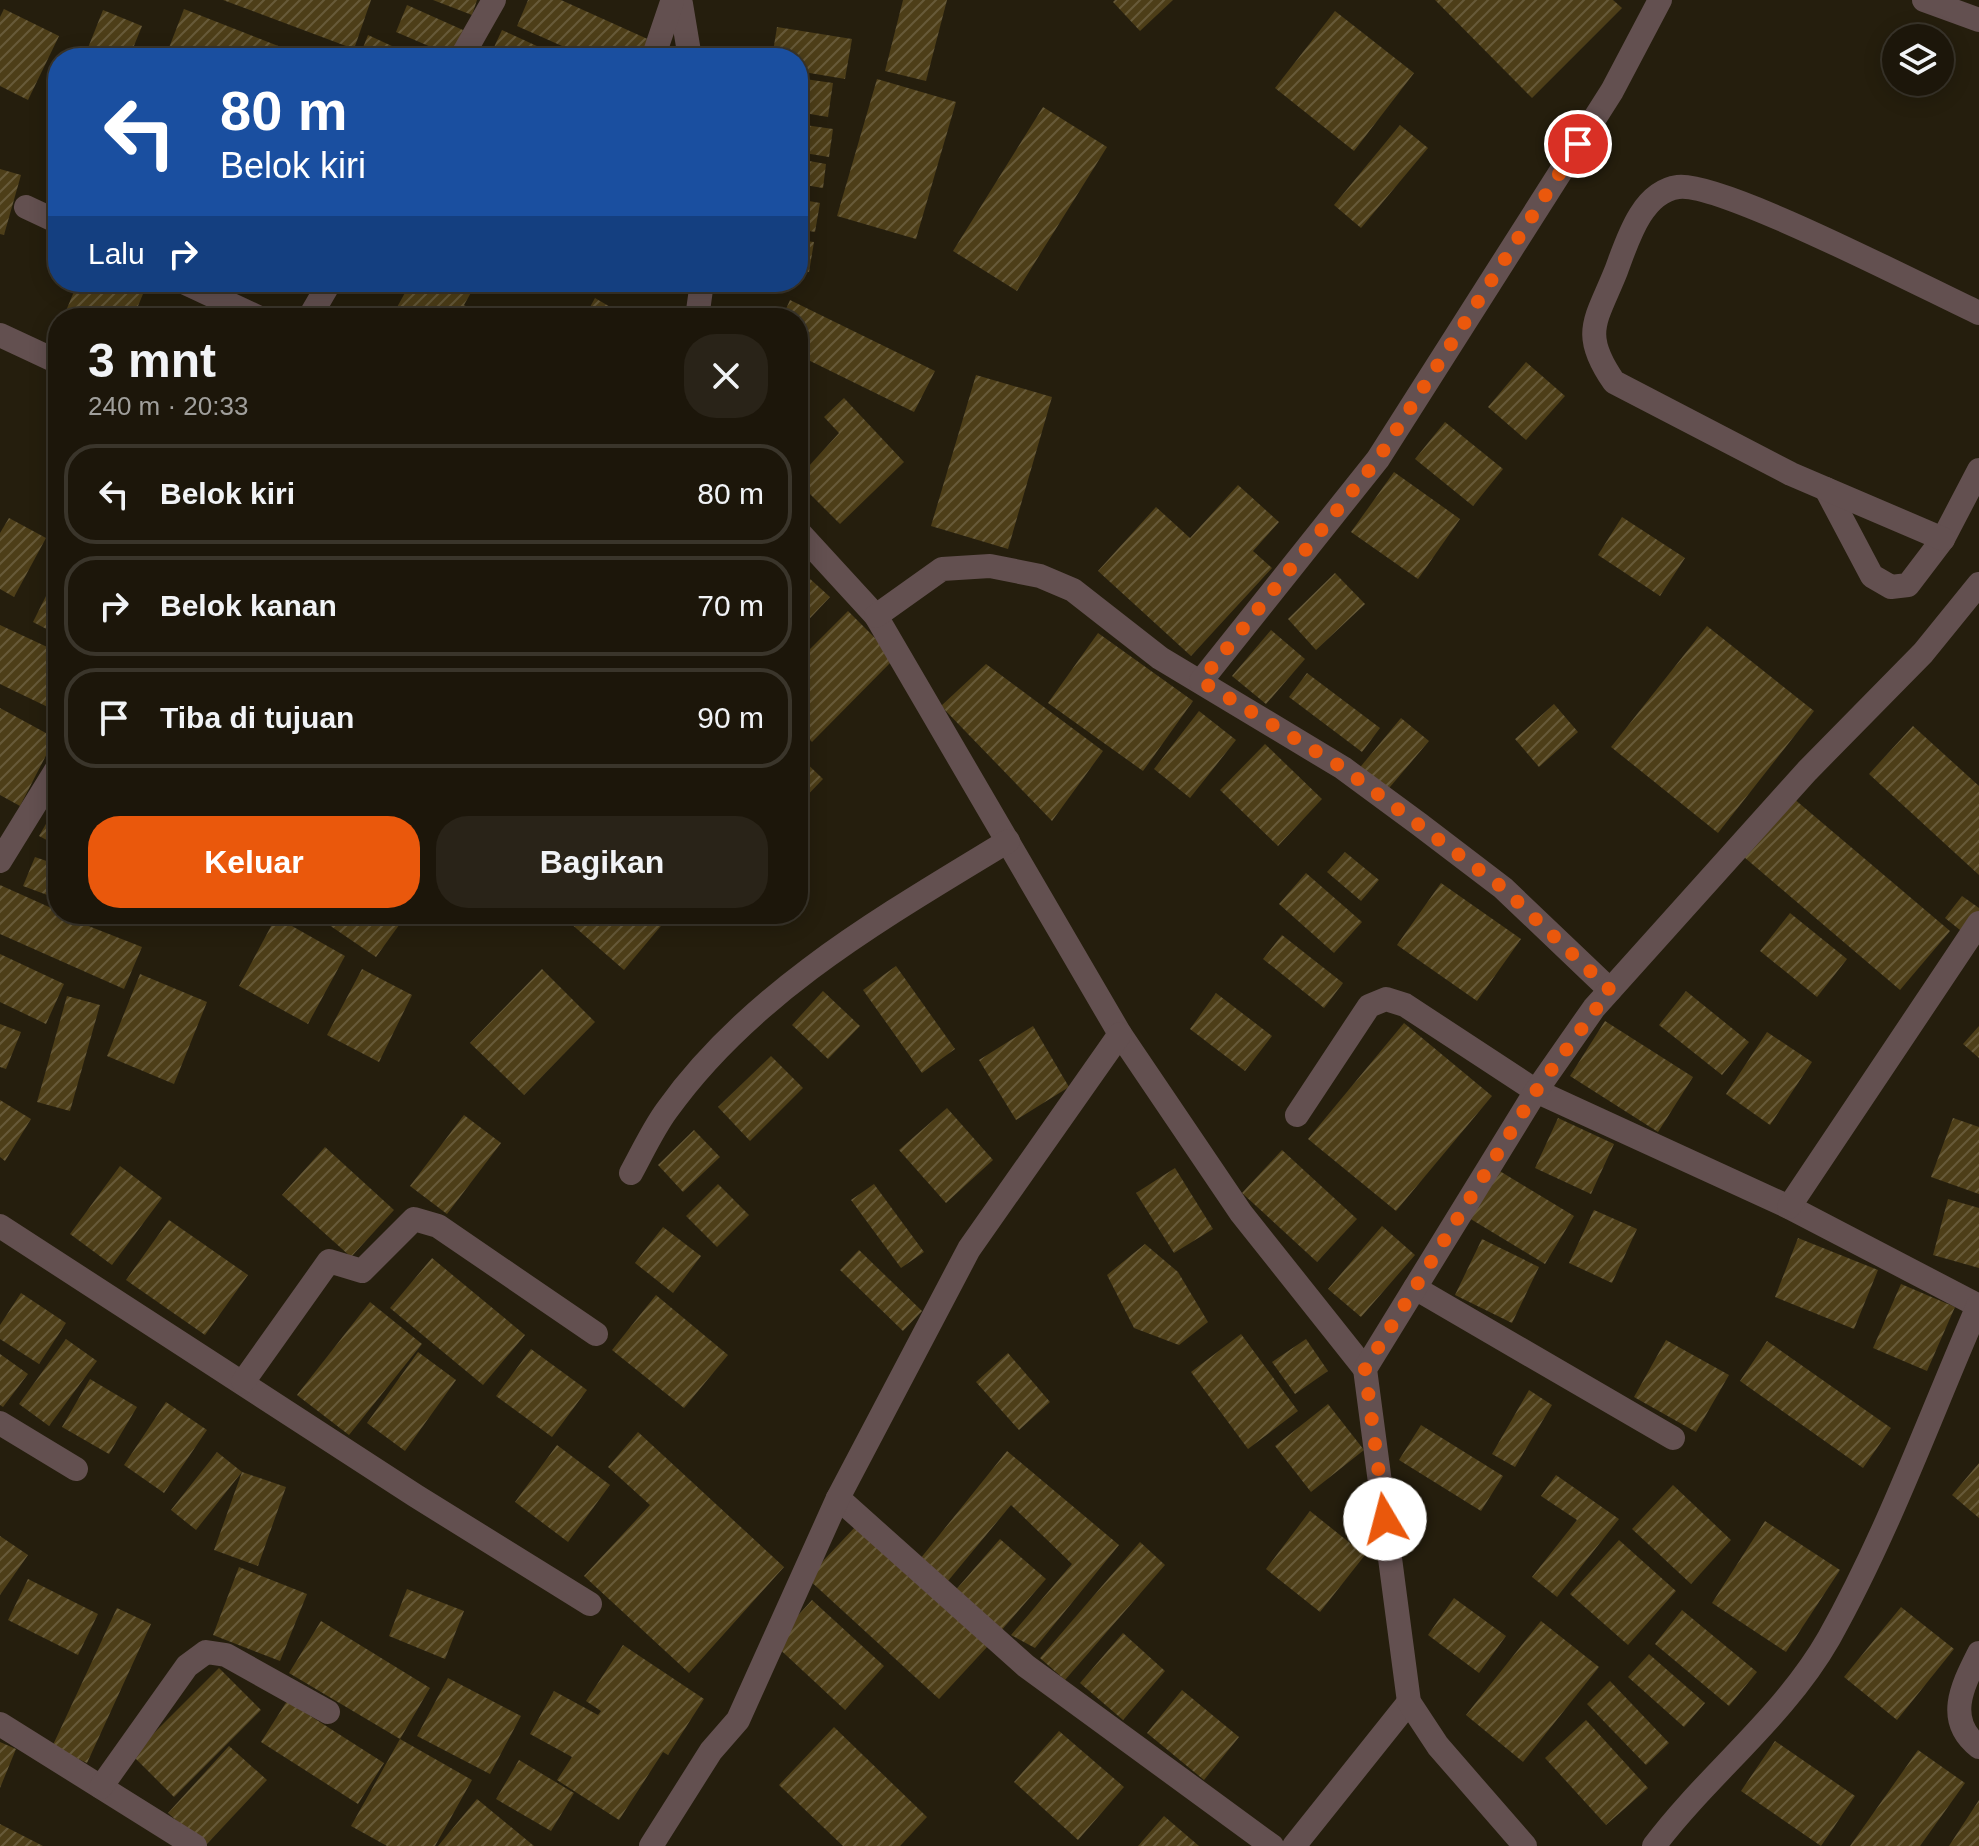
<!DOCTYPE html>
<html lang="id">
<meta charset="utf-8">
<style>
:root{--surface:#1c160a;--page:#292318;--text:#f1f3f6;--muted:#a09f9c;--line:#3a352b;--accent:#ea580c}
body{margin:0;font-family:Helvetica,sans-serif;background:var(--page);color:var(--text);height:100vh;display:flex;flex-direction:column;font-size:30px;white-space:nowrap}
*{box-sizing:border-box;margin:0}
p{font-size:26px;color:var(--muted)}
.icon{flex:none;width:44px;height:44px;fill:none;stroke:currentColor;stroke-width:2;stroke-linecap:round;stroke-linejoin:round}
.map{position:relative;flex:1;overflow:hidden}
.sheet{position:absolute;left:48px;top:308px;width:760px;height:616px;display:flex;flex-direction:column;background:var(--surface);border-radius:32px;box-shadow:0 4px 20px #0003,0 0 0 2px var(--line)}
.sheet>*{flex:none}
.hud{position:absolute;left:48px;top:48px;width:760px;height:244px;border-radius:32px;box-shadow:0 4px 20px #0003,0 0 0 2px var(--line);background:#1a4fa0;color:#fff;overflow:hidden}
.fabs{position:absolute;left:1882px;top:24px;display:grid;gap:16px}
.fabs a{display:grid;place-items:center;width:72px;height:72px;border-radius:50%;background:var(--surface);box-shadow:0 4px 20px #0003,0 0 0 2px var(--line);font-size:40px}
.pin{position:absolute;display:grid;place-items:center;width:68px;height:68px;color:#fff;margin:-34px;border:4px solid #fff;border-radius:50%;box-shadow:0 2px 8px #0007}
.me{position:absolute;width:88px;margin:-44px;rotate:352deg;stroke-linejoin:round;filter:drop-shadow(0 0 6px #0008)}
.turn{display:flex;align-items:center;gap:28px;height:168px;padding:0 40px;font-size:36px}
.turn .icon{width:104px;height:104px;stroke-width:2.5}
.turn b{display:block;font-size:56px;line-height:68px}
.then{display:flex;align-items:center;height:76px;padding:0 40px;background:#0003;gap:16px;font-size:30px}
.round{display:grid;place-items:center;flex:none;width:84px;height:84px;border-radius:32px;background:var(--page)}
.head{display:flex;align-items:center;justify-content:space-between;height:136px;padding:0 40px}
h1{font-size:48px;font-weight:600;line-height:60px}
.button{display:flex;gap:16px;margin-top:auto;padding:16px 40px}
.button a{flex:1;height:92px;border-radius:32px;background:var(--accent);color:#fff;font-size:32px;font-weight:600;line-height:92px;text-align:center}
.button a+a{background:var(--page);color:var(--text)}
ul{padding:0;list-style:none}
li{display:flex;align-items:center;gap:24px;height:100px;margin:0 16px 12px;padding:0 24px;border:4px solid var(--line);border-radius:32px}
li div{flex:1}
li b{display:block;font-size:30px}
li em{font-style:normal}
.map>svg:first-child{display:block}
.building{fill:url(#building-hatch)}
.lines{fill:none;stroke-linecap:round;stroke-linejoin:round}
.minor{stroke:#635050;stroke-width:24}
.route{stroke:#ea580c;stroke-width:14;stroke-dasharray:0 25.2}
</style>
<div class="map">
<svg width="1979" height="1846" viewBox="0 0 1979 1846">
<defs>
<pattern id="building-hatch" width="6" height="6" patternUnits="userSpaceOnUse" patternTransform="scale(2)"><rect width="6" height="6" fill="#4d3e18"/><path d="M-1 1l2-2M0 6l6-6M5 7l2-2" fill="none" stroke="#675a39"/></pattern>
</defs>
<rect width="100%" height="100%" fill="#251e0d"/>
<g class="building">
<polygon points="223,0 371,0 354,49"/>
<polygon points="433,0 477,0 472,15"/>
<polygon points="528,0 561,0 652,41 644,58 589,58 517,26"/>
<polygon points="903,0 947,0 926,81 885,71"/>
<polygon points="1115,0 1173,0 1140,31 1113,2"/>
<polygon points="1435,0 1613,0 1622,8 1532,98"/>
<polygon points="407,5 463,30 452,56 396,32"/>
<polygon points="4,9 59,36 28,100 0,86 0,17"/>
<polygon points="184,9 309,58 165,58"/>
<polygon points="103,10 142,26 129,58 84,58"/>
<polygon points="1335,11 1414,73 1354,151 1275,88"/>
<polygon points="777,27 852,39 845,79 798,71 798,58 772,58"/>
<polygon points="502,30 563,58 489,58"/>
<polygon points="368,35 418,58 359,58"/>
<polygon points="798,78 833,83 828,117 798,112"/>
<polygon points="877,79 956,102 916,239 837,216"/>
<polygon points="1043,107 1107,147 1017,291 953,251"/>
<polygon points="798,124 833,129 829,157 798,152"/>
<polygon points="1400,125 1428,148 1361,228 1334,205"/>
<polygon points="798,159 826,164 823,188 798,184"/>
<polygon points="0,169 21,175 4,235 0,234"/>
<polygon points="798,199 820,203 815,232 798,229"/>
<polygon points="798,240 814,242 809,272 798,270"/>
<polygon points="78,282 148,282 133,318 63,318"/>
<polygon points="411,282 477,282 464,305 487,318 391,318"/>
<polygon points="595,298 629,318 584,318"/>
<polygon points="790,300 935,371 914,412 798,355 798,318 782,318"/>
<polygon points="706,308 736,311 742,318 707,318"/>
<polygon points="1526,362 1565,396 1526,440 1488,407"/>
<polygon points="976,375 1052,397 1008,549 931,526"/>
<polygon points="844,398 904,462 840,524 798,482 798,478 839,433 824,417"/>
<polygon points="1445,422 1503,469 1473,506 1415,459"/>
<polygon points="1394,472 1460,519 1418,579 1351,532"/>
<polygon points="1238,485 1279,522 1253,551 1272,568 1191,656 1098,571 1156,507 1190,538"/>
<polygon points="1622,517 1685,558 1660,596 1598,555"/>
<polygon points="9,518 46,538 14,597 0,589 0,533"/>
<polygon points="798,568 830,597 798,631"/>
<polygon points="1335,573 1365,604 1316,650 1288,619"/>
<polygon points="52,584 58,587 58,635 33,622"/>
<polygon points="848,611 895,658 812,742 798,728 798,661"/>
<polygon points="0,625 58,652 56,711 0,684"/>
<polygon points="1707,626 1814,711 1718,833 1611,747"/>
<polygon points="1271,630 1305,659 1266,704 1232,676"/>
<polygon points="1098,633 1193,701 1143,771 1048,703"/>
<polygon points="986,664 1103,751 1052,821 941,706"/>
<polygon points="1307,673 1380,728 1362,752 1289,697"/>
<polygon points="1554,704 1578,732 1539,767 1515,739"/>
<polygon points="0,708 55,738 20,806 0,795"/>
<polygon points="1199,711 1236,740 1190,798 1154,769"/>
<polygon points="1401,718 1429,741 1384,794 1357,771"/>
<polygon points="1913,726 1979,786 1979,875 1869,774"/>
<polygon points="1265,744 1322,799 1278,846 1220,790"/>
<polygon points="798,755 823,779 798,805"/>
<polygon points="1793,798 1950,931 1900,990 1744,857"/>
<polygon points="58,803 58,846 39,836"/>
<polygon points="1345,852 1379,880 1361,901 1327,872"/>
<polygon points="35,857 58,865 58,899 23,886"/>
<polygon points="1306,873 1362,922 1334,953 1279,904"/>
<polygon points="1441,883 1521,939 1477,1001 1397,945"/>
<polygon points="0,885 58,911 58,914 142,947 124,989 0,934"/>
<polygon points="1962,896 1979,908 1979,916 1965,934 1945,918"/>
<polygon points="1790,913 1847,959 1817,997 1760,951"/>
<polygon points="313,914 407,914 376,957"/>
<polygon points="576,914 671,914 624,970 569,922"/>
<polygon points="276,917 345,956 308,1024 239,986"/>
<polygon points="1282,935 1343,983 1324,1008 1263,959"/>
<polygon points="0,954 64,984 46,1024 0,1002"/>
<polygon points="896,966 955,1049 922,1073 863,990"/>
<polygon points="362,969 412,995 379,1062 327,1035"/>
<polygon points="542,969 595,1022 524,1095 470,1043"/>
<polygon points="140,974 207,1002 174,1084 107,1056"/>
<polygon points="823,991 860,1026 828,1059 792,1025"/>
<polygon points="1686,991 1749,1042 1722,1075 1659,1025"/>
<polygon points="1216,993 1272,1036 1245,1071 1190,1029"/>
<polygon points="67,996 100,1005 70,1111 37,1102"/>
<polygon points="1605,1021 1693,1077 1658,1132 1570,1076"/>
<polygon points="1404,1023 1492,1096 1396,1211 1308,1139"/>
<polygon points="0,1024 21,1032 6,1069 0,1067"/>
<polygon points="1033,1026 1069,1087 1016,1120 979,1060"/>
<polygon points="1979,1026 1979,1058 1963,1044"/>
<polygon points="1767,1032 1812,1062 1770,1125 1726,1094"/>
<polygon points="771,1056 803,1088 750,1141 718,1107"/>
<polygon points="0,1100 31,1119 5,1161 0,1157"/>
<polygon points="947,1108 993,1160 946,1203 899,1150"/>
<polygon points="464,1115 501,1143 447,1214 410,1186"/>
<polygon points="1558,1118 1614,1144 1591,1194 1535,1168"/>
<polygon points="1953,1118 1979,1127 1979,1194 1931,1177"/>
<polygon points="694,1130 720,1157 683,1192 658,1165"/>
<polygon points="325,1147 394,1210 351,1257 282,1195"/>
<polygon points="1282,1150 1357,1219 1317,1262 1242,1193"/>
<polygon points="120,1166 162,1198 112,1265 70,1234"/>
<polygon points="1175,1168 1213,1229 1174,1253 1136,1193"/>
<polygon points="1498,1170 1574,1216 1545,1264 1469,1218"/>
<polygon points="718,1184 749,1215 717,1247 686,1216"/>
<polygon points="874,1184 924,1252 901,1268 851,1200"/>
<polygon points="1948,1199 1979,1208 1979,1268 1933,1255"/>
<polygon points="1594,1210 1637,1229 1612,1283 1569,1263"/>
<polygon points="169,1220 248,1275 205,1335 126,1280"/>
<polygon points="1382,1226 1415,1255 1361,1317 1328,1289"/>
<polygon points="663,1227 701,1256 673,1293 635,1263"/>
<polygon points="1798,1238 1878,1270 1854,1329 1775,1297"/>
<polygon points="1482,1239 1539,1267 1512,1323 1455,1295"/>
<polygon points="1145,1244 1178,1272 1208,1322 1179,1345 1134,1328 1107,1275"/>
<polygon points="859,1250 922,1311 903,1331 840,1270"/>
<polygon points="432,1258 525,1335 483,1385 390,1308"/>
<polygon points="1901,1284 1955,1307 1927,1371 1873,1348"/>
<polygon points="21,1293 66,1323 39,1364 0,1339 0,1325"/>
<polygon points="656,1295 728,1355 684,1408 612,1350"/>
<polygon points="370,1302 422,1344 349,1435 297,1395"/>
<polygon points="1241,1334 1298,1411 1248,1449 1191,1372"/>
<polygon points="66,1339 97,1361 49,1426 19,1404"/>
<polygon points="1306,1339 1328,1371 1295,1394 1272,1362"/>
<polygon points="1666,1340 1729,1375 1696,1432 1634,1397"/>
<polygon points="1767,1341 1891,1428 1863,1468 1740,1381"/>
<polygon points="531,1349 587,1390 552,1437 496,1396"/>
<polygon points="418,1352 456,1380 405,1451 367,1423"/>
<polygon points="1008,1353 1050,1402 1019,1430 976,1382"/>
<polygon points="0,1354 28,1374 3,1407 0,1405"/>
<polygon points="90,1379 137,1407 109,1454 62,1427"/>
<polygon points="1529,1390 1552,1405 1515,1467 1492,1454"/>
<polygon points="166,1402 207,1430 164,1493 124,1465"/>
<polygon points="1328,1404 1364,1450 1311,1492 1275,1446"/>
<polygon points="1421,1425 1503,1476 1481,1511 1399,1460"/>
<polygon points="638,1432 784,1567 689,1673 584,1576 650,1505 608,1467"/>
<polygon points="557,1445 610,1485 568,1542 515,1502"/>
<polygon points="1007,1451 1119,1545 1035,1648 1011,1635 1072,1564 1011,1505 943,1587 916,1564"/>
<polygon points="217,1452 242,1472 286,1487 258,1566 214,1550 242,1472 196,1530 171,1510"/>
<polygon points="1979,1463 1979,1518 1952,1495"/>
<polygon points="1556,1475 1619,1519 1557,1597 1532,1577 1577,1520 1541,1496"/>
<polygon points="1673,1485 1731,1540 1691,1584 1632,1529"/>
<polygon points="1310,1511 1365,1555 1320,1612 1266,1569"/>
<polygon points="1765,1521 1840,1570 1786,1652 1712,1603"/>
<polygon points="856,1526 988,1646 939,1699 807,1578"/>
<polygon points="0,1536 28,1555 0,1595"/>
<polygon points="1000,1539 1046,1579 999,1633 953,1593"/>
<polygon points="1619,1540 1676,1591 1628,1645 1570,1594"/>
<polygon points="1140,1542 1165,1565 1065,1680 1040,1658"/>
<polygon points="239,1567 307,1594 280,1661 213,1635"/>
<polygon points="28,1579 98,1614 78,1655 8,1620"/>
<polygon points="407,1589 464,1611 445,1659 389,1636"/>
<polygon points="1454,1598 1506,1636 1479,1673 1428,1635"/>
<polygon points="812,1600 884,1666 845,1710 773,1643"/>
<polygon points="1901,1607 1954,1649 1897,1720 1844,1677"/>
<polygon points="117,1608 151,1624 87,1763 52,1747"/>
<polygon points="1682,1610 1757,1672 1729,1706 1655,1644"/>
<polygon points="321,1621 430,1688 400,1739 472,1780 435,1846 387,1846 351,1826 400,1739 289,1673"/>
<polygon points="1541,1621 1599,1667 1523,1762 1466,1715"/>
<polygon points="1123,1633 1165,1671 1123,1720 1080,1683"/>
<polygon points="623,1645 704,1699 668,1755 663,1752 619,1820 557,1780 572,1757 530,1734 554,1691 598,1715 601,1711 586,1701"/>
<polygon points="1649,1654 1705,1703 1684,1727 1628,1677"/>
<polygon points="219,1668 261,1710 174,1797 132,1755"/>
<polygon points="448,1678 521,1716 490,1774 417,1736"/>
<polygon points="1610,1681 1669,1743 1646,1765 1587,1704"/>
<polygon points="1182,1690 1239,1737 1204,1780 1147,1733"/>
<polygon points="287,1701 384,1763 358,1804 261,1742"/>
<polygon points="1586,1720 1648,1788 1606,1825 1545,1758"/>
<polygon points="834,1727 927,1817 900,1846 843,1846 779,1785"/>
<polygon points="1059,1731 1124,1787 1078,1840 1014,1782"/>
<polygon points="1775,1741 1855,1796 1821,1846 1741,1791"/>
<polygon points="0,1742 16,1749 0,1788"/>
<polygon points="229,1746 267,1780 205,1846 168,1813"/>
<polygon points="1918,1750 1965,1783 1920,1846 1850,1846"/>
<polygon points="519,1760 574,1793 551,1831 496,1799"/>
<polygon points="477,1799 534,1846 438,1846"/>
<polygon points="1979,1800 1979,1846 1949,1846"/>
<polygon points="1164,1816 1199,1846 1138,1846"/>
<polygon points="0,1824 43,1846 0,1846"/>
</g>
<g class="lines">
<g class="minor">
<polyline points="1924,0 1979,20"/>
<polyline points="681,4 690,58"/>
<polyline points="461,58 494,0"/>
<polyline points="653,58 672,2"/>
<polyline points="26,207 58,222"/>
<polyline points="183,282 260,318"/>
<polyline points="309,318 330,282"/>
<polyline points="697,318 702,282"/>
<polyline points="0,335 58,362"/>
<polyline points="1826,489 1872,576 1891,587 1908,585 1943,539 1979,470"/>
<polyline points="798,531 876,616 1120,1034 1241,1213 1365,1369"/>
<path d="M1943,539L1791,474L1614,382C1580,333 1596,321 1616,271C1627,242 1641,192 1678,187C1720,181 1927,289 1979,313"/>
<polyline points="876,616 942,569 990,566 1040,576 1073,590 1160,658 1343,768 1419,824 1503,888 1610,990"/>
<polyline points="1201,681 1378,459 1612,91 1660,0"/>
<polyline points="0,861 58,767"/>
<polyline points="1297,1115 1369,1006 1386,999 1405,1005 1536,1091 1789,1207 1979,1306"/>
<path d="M631,1173C642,1153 653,1129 667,1110C752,991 885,916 1008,841"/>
<polyline points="1789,1207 1979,923"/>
<polyline points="0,1226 416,1496 590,1604"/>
<polyline points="1415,1288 1673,1438"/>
<polyline points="243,1382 329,1261 362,1271 414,1219 438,1226 596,1334"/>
<polyline points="0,1423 76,1469"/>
<polyline points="838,1498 1026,1666 1272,1846"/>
<path d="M1979,1653C1963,1685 1944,1720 1979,1747"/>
<polyline points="0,1724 195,1846"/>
<polyline points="101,1787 187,1666 206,1652 226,1655 328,1712"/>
<polyline points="651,1846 711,1751 738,1720 838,1498 969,1249 1120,1034"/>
<polyline points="1294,1846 1409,1702"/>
<polyline points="1525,1846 1438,1746 1409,1702 1365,1369 1536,1091 1594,1008 1807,771 1923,653 1979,584"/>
<path d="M1654,1846C1708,1774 1784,1717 1829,1638C1888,1533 1930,1416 1978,1306"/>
</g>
</g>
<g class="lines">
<polyline class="route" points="1385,1519 1365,1369 1536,1091 1610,990 1503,888 1343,768 1201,681 1378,459 1578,144"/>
</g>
</svg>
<div class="fabs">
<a><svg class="icon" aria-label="layers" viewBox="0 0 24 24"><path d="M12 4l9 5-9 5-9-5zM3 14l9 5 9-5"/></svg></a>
</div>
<div class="pin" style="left:1578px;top:144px;background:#d93025"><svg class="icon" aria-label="arrive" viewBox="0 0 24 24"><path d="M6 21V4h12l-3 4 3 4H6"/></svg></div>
<svg class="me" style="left:1385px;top:1519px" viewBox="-20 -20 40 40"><circle r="19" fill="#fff"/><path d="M0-13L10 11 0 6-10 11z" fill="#ea580c"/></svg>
<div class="hud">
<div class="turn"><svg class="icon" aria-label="left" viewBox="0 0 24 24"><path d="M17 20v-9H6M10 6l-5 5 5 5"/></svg><div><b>80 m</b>Belok kiri</div></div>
<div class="then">Lalu<svg class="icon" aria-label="right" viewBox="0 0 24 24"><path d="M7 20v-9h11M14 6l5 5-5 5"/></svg></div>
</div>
<section class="sheet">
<div class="head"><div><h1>3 mnt</h1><p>240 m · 20:33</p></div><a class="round"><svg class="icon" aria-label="close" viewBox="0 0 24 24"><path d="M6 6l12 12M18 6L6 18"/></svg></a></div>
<ul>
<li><svg class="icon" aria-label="left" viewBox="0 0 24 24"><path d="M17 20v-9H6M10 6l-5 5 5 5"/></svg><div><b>Belok kiri</b></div><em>80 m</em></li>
<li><svg class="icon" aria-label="right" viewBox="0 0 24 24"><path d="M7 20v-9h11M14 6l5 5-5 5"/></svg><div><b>Belok kanan</b></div><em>70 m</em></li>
<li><svg class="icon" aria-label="arrive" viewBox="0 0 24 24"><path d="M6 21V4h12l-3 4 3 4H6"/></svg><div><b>Tiba di tujuan</b></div><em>90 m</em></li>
</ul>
<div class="button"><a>Keluar</a><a>Bagikan</a></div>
</section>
</div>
